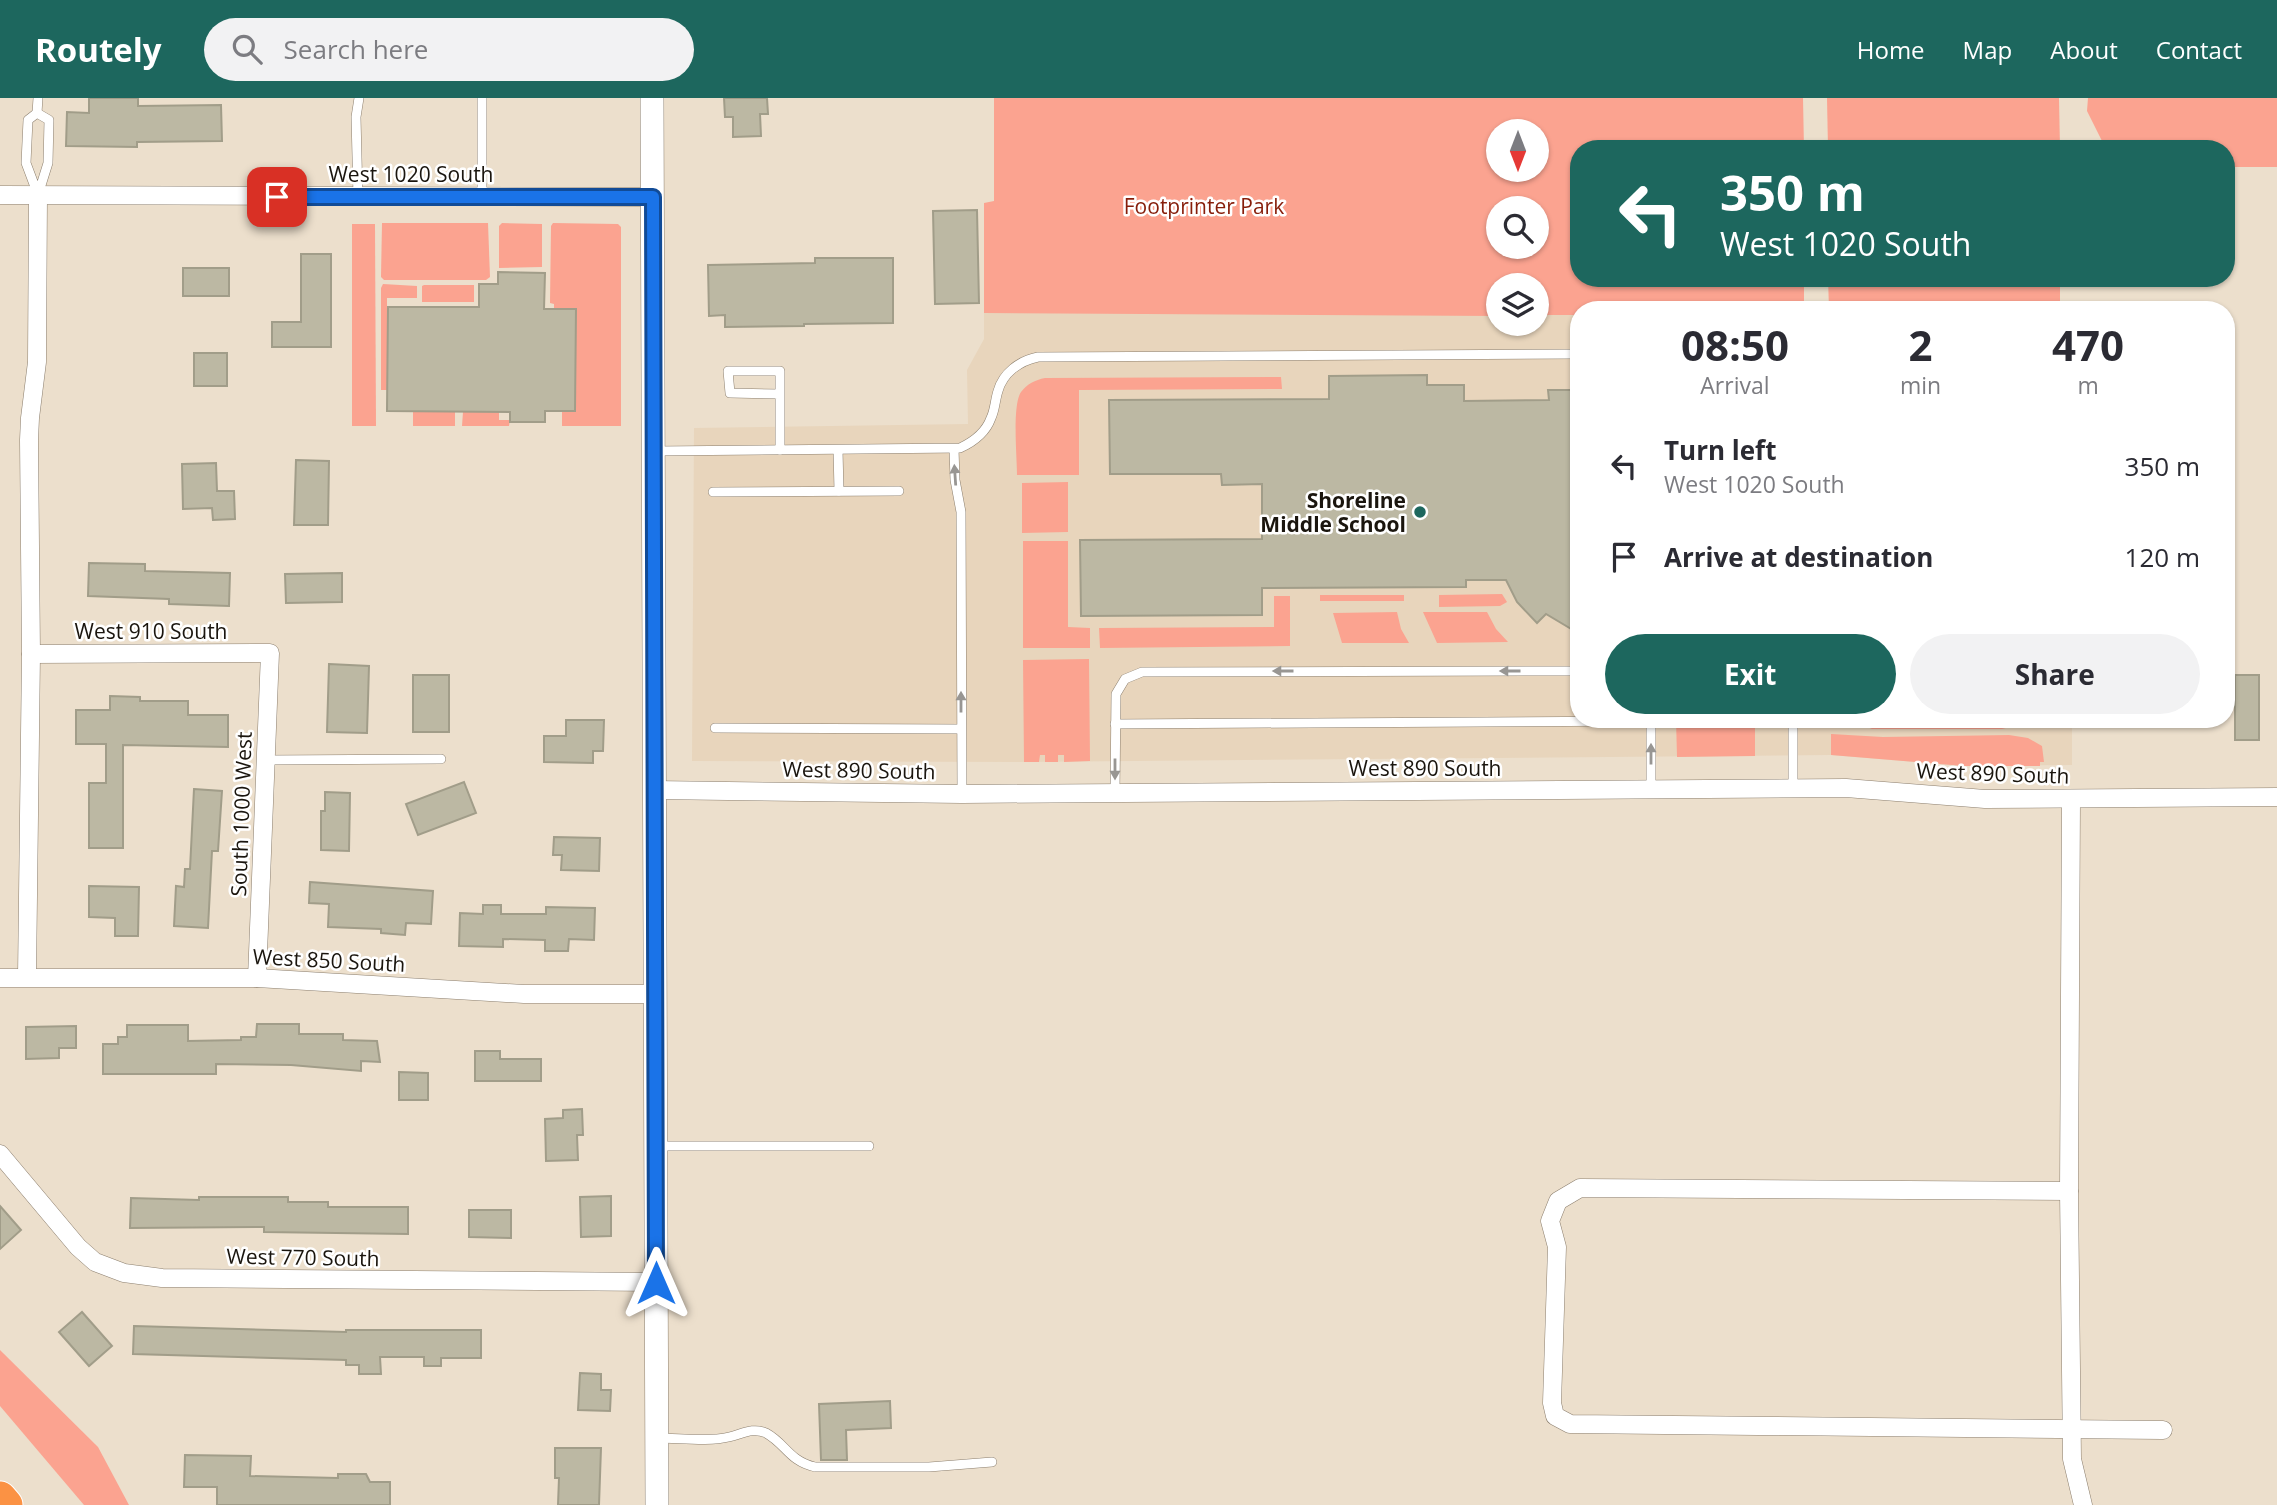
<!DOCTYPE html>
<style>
:root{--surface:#fff;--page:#f2f2f3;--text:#2b2b33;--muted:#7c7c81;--accent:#1d675e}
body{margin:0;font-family:"Open Sans",sans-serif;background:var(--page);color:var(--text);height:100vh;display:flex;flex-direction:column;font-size:26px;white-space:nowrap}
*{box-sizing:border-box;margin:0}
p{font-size:23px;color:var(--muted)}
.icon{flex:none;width:38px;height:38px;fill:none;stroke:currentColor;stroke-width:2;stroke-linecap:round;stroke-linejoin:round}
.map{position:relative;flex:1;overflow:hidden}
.side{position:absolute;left:1570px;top:203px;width:665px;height:427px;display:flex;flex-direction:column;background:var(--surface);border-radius:28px;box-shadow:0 2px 5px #0004}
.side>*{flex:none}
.banner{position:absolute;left:1570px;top:42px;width:665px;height:147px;border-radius:28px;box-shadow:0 2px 5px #0004;background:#1d675e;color:#fff;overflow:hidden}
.needle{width:46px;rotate:180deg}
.tools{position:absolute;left:1486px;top:21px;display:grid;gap:14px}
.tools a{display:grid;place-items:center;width:63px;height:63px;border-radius:50%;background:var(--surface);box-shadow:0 2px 5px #0004;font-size:35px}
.pin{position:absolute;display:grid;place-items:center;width:60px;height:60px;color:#fff;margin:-30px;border-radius:14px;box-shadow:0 4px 10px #0006}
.me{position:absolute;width:77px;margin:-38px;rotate:0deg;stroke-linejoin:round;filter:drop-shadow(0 0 5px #0008)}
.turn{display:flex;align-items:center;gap:24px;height:147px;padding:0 35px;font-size:32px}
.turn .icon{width:91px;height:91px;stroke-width:2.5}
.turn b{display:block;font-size:49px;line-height:60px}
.eta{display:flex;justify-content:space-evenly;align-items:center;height:119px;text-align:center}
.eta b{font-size:42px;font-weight:700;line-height:49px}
.action{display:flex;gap:14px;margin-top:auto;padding:14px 35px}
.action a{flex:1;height:80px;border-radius:42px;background:var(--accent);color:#fff;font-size:28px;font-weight:700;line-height:80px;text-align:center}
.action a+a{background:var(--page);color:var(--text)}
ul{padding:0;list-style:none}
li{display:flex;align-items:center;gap:21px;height:91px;padding:0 35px}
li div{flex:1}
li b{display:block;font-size:26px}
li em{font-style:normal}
header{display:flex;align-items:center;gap:42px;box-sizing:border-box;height:98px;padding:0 35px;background:var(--accent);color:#fff}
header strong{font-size:33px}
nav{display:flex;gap:38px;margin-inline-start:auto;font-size:24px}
.search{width:490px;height:63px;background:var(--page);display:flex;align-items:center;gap:18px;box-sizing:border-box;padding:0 24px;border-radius:38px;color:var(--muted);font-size:26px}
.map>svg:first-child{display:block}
.built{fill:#e8d5bc}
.green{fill:#fba390;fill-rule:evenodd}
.building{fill:#bcb8a3;stroke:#a19d89;stroke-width:2}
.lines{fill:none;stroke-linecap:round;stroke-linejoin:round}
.service-casing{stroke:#8c7f6e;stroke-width:10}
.minor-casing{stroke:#8c7f6e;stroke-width:19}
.tertiary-casing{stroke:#8c7f6e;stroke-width:24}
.motorway-casing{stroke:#fff;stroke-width:35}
.service{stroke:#fff;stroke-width:9}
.minor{stroke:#fff;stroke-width:18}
.tertiary{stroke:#fff;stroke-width:23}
.motorway{stroke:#fb9244;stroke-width:33}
.oneway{fill:#989693}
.route-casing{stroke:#114b97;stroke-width:18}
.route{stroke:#1a73e8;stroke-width:12}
.poi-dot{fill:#1d675e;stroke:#fff;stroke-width:2.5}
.labels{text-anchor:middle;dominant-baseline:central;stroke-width:5;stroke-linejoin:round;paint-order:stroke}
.street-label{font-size:21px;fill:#1a150e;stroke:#fff}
.park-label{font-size:21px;fill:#871e0b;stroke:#fff}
.poi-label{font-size:21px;font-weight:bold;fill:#1a150e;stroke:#fff;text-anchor:end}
</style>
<header>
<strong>Routely</strong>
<div class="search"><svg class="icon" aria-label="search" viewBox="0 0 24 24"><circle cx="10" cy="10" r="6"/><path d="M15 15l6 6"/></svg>Search here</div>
<nav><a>Home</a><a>Map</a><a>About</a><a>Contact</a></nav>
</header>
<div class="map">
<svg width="2277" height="1407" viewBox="0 0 2277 1407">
<rect width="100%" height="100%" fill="#ecdfcc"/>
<polygon class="built" points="984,215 1498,216 1498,226 1536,226 1537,216 1578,216 1578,621 2072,621 2072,667 1964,668 1831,657 1024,664 692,663 694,330 968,326 967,272 984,241"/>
<g class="green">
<path d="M994,0H1803L1804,51H1578V180H1804V212H1578V217H1537L1536,187H1498V218L984,215V105L994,103ZM1498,33H1536V72H1498ZM1498,110H1536V149H1498Z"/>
<polygon points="1827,0 2059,0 2060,51 1828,51"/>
<polygon points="2088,0 2277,0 2277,69 2226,69 2226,51 2109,51 2105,49 2087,13"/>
<polygon points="382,125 488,125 490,179 486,182 384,182 381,179"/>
<polygon points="502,125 542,126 542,169 499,170 499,128"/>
<polygon points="553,125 618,126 621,129 621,328 562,328 562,313 575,313 576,211 554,211 554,206 550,205 551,128"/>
<polygon points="352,126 375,126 376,328 352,328"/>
<polygon points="1828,180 2060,180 2060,212 1829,212"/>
<polygon points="383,186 417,188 417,200 387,200 387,292 381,292 381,190"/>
<polygon points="424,187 474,187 474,204 422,204 422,188"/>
<path d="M1281,279L1282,291L1079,292V377H1017C1017,359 1012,307 1021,294C1027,286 1035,282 1045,280Z"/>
<polygon points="413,313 455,314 455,328 413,328"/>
<polygon points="463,314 499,314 499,322 510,322 509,328 462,328"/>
<polygon points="1068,384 1068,434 1022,435 1022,385"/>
<polygon points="1023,443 1068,443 1068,529 1090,530 1090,550 1023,550"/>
<polygon points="1502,496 1507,504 1500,508 1439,509 1439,497"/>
<rect x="1320" y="497" width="84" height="6"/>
<polygon points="1274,498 1290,498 1290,548 1100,550 1099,530 1274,529"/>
<polygon points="1397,514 1401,531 1409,545 1342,545 1333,515"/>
<polygon points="1423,514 1487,514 1496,531 1508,544 1437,545"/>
<polygon points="1089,561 1090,663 1064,664 1064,657 1058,657 1058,664 1045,664 1045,657 1040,657 1039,664 1024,664 1023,562"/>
<polygon points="1676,621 1755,621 1755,658 1677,659"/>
<polygon points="1848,621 2025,621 2017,627 2002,631 1872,631"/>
<polygon points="1831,636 1883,639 2009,637 2028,640 2042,648 2044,664 2040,664 2040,668 1964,668 1831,657"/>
<polygon points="0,1252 98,1349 129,1407 84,1407 0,1308"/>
</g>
<g class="building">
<polygon points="89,0 138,0 138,8 221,7 222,43 137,44 137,49 66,48 67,14 89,15"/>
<polygon points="724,0 767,0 768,16 760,16 761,38 733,39 733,19 725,19"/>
<polygon points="977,112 979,205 935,206 933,113"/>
<polygon points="301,156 331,156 331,249 272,249 272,224 301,224"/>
<polygon points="815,160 893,160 893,225 804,226 804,228 725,229 725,217 709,218 708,167 815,165"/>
<rect x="183" y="170" width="46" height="28"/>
<polygon points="498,174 545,175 544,211 576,211 575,313 545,313 545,324 510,324 510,314 387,313 388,209 479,209 479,186 498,186"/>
<rect x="194" y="255" width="33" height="33"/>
<polygon points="1427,277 1427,287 1464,287 1464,303 1549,302 1548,292 1578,292 1578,535 1546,516 1537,525 1517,504 1506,482 1466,482 1466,489 1262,490 1262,517 1081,518 1080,442 1262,441 1262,386 1222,387 1221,376 1110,376 1109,302 1329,301 1329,278"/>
<polygon points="296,362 329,363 328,427 294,427"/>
<polygon points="216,365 217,393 234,393 235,421 213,422 212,410 183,411 182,366"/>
<polygon points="89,465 145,466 145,473 230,475 229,508 169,506 169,501 88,498"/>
<polygon points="342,475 342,504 286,505 285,476"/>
<polygon points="329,566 369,568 367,635 327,634"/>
<rect x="413" y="577" width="36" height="57"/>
<rect x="2235" y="577" width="24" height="65"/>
<polygon points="110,598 140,599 140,603 188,603 188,617 228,617 228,649 123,647 123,750 89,750 89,685 106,685 106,646 76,646 76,612 110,612"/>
<polygon points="566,622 604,622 603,653 593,653 593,665 544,664 544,638 566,638"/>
<polygon points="464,684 476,715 418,737 406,706"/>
<polygon points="194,691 222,693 218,753 212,753 208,830 174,828 176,788 184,789 185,771 190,771"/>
<polygon points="325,694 350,695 349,753 321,752 321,713 325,713"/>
<polygon points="554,739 600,740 599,773 561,772 562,757 553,757"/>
<polygon points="310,784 433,793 431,826 406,825 405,837 381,835 381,831 328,829 329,806 309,805"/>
<polygon points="89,788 139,789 138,838 115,838 115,820 89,819"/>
<polygon points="483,807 501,807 501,816 546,816 546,809 595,810 594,842 569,841 568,853 545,853 545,842 503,841 503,849 459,848 460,815 483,816"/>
<polygon points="257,926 299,926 299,936 343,936 343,942 377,943 380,964 361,963 361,973 291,967 216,966 216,976 103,976 103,946 118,946 118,939 127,939 127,927 188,927 188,943 241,942 241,939 256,939"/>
<polygon points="76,928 76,950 59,950 59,960 26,961 26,929"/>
<polygon points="475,953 500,953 500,961 541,961 541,983 475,983"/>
<polygon points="399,974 428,975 428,1002 399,1002"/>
<polygon points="582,1011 583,1037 577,1037 578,1062 546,1063 545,1021 563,1020 563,1012"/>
<polygon points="611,1098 611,1138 581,1139 580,1099"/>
<polygon points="199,1099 288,1099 288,1104 328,1104 328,1109 408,1109 408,1136 264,1134 264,1129 130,1130 131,1100 199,1102"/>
<polygon points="0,1108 21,1132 0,1151"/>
<polygon points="469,1112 511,1112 511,1140 469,1139"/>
<polygon points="82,1214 112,1248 89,1268 59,1234"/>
<polygon points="134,1228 346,1234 346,1232 481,1232 481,1260 441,1260 441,1268 424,1268 424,1259 380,1259 381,1276 359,1276 359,1267 346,1267 346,1262 133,1256"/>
<polygon points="580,1275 601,1276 601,1292 611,1292 610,1313 578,1312"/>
<polygon points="890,1303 891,1330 846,1332 847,1362 821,1362 819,1306"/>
<polygon points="555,1350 601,1350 599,1407 558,1407 559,1380 555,1380"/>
<polygon points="185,1357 251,1358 250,1378 338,1380 338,1376 366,1376 370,1384 390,1384 390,1407 217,1407 217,1389 184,1389"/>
</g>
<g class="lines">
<defs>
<g id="service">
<polyline points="482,0 482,99"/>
<polygon points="37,15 49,22 48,65 38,97 26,65 28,22"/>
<polyline points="37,15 38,0"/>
<polyline points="358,99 356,19 359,0"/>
<polyline points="954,351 955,382 961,414 962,696"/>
<polyline points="780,352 780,273 728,273 730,295 780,296"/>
<polyline points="838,352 839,393"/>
<path d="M656,353L960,350C973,344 986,334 991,320C995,312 995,302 998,293C1003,275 1019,263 1038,259L1578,256"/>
<polyline points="713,394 899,393"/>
<polyline points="1651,621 1651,691"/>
<polyline points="1793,621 1793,690"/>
<polyline points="1115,626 1651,623"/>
<polyline points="715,630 961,631"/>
<polyline points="266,662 441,661"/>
<polyline points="1115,695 1116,596 1125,581 1142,574 1578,573"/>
<polyline points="657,1048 869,1048"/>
<path d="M658,1340C679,1340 709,1344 729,1339C742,1336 753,1329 766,1335C786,1346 789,1363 815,1369H929L992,1364"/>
</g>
<g id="minor">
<polyline points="0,97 653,99"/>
<polyline points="31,556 270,555 257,880"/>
<polyline points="654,692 962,696 1846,690 1985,701 2277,699"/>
<polyline points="2071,701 2069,1093 2072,1361 2083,1407"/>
<polyline points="27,879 31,556 29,342 30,320 37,264 38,97"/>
<polyline points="0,880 257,880 524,896 655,896"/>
<polyline points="0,1056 78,1149 95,1164 124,1175 162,1180 656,1184"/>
<polyline points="2069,1093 1580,1090 1558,1103 1550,1123 1557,1149 1552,1305 1555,1318 1570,1326 2163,1332"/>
</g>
<polyline id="tertiary" points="652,0 657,1407"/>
<polyline id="motorway" points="0,1400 6,1407"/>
</defs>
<use href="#service" class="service-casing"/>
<use href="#minor" class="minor-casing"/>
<use href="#tertiary" class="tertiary-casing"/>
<use href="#motorway" class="motorway-casing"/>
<use href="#service" class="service"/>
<use href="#minor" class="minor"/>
<use href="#tertiary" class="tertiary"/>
<use href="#motorway" class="motorway"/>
</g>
<defs><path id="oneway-solid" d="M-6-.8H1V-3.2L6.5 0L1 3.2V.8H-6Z" transform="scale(1.75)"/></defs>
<g class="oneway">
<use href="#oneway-solid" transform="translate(955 377) rotate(-94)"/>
<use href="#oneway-solid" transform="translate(1283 573) rotate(180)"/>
<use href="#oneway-solid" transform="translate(1510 573) rotate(180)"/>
<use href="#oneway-solid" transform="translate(961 604) rotate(-90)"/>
<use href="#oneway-solid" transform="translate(1651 656) rotate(-90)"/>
<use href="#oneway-solid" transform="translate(1115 671) rotate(90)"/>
</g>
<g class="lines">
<defs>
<polyline id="route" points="277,99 653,99 656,1185"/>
</defs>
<use href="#route" class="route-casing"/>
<use href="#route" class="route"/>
</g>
<circle class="poi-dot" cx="1420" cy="414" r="7"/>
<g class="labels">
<g class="street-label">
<text x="411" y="76">West 1020 South</text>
<text x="151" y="533">West 910 South</text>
<text x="1425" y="670">West 890 South</text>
<text transform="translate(859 672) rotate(1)">West 890 South</text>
<text transform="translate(1993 675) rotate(2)">West 890 South</text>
<text transform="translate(241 716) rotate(-88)">South 1000 West</text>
<text transform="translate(329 862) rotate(3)">West 850 South</text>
<text transform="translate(303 1159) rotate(1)">West 770 South</text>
</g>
<g class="park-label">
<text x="1204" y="108">Footprinter Park</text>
</g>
<g class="poi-label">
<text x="1406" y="402">Shoreline<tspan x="1406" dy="24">Middle School</tspan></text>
</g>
</g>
</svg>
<div class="tools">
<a><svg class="needle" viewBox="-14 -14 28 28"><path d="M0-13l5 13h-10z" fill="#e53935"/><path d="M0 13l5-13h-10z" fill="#7c7c81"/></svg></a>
<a><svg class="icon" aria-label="search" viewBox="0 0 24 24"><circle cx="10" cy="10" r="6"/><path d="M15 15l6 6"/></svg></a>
<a><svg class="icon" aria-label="layers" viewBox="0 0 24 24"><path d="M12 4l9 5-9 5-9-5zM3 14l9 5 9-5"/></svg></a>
</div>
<div class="pin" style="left:277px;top:99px;background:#d93025"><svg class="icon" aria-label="arrive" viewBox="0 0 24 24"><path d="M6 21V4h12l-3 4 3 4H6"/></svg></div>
<svg class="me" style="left:656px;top:1185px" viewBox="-20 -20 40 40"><path d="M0-17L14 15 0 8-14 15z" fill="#1a73e8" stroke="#fff" stroke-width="4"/></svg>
<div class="banner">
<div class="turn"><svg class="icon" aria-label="left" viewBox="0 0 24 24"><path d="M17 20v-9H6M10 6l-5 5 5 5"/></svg><div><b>350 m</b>West 1020 South</div></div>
</div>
<section class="side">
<div class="eta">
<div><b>08:50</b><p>Arrival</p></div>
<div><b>2</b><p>min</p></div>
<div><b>470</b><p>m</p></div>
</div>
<ul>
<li><svg class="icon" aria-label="left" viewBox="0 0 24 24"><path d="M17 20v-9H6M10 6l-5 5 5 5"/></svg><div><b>Turn left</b><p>West 1020 South</p></div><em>350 m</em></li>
<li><svg class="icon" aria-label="arrive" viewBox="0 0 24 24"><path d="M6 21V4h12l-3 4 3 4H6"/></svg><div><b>Arrive at destination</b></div><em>120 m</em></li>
</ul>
<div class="action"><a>Exit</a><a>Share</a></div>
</section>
</div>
